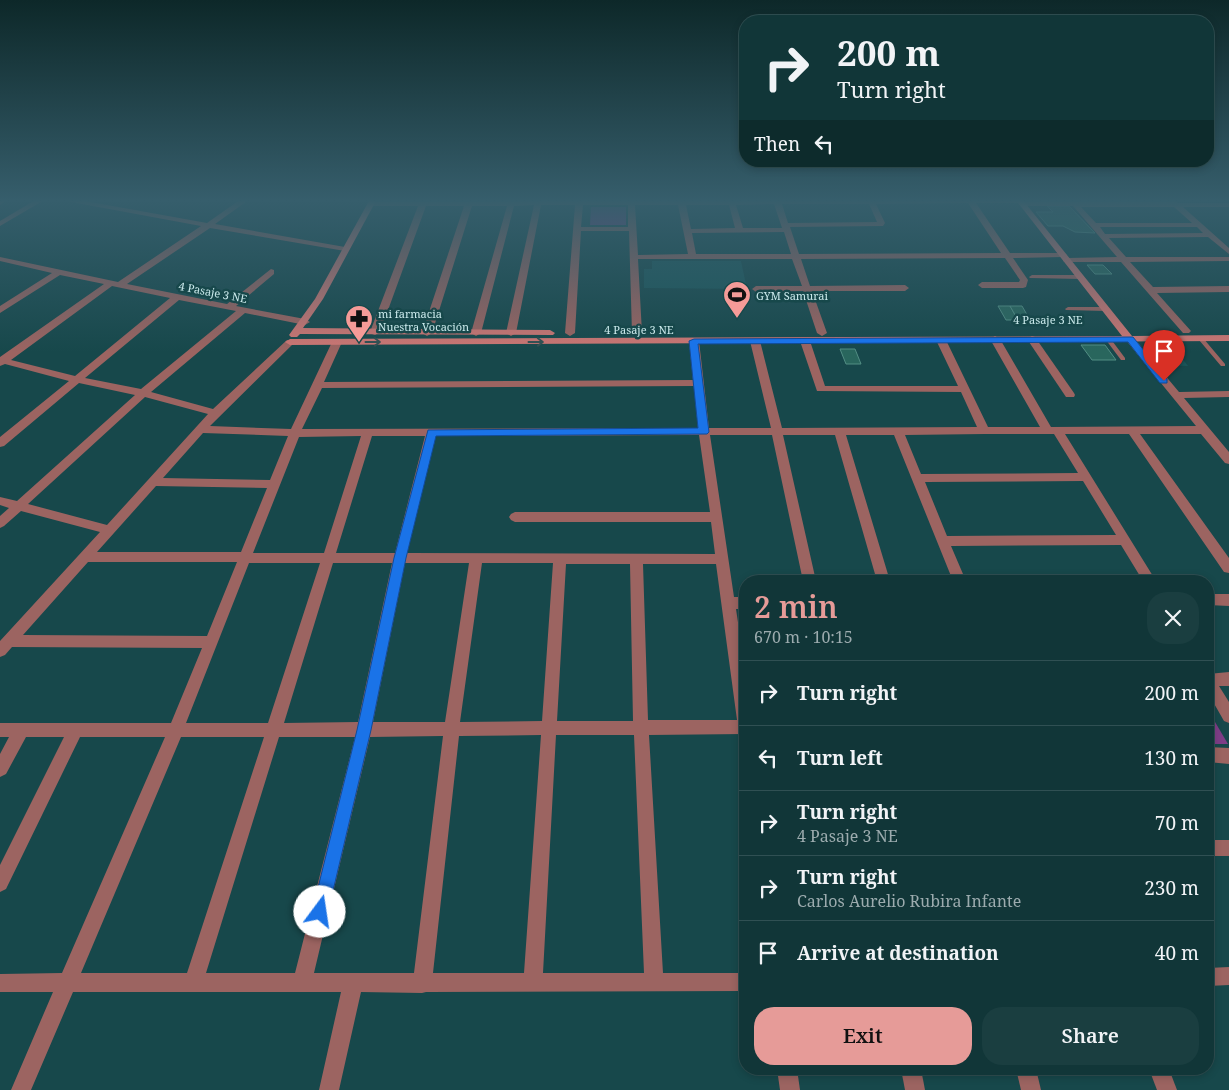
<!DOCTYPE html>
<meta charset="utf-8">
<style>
:root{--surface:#113638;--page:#1a3e40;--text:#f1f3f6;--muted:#9cabae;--line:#305053;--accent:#e69b98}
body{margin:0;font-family:"Noto Serif",serif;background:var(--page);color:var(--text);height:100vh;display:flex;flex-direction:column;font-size:19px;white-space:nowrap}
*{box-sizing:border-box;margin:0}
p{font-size:16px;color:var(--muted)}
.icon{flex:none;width:28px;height:28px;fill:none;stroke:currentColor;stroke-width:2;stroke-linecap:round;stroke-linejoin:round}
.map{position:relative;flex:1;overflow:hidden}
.sheet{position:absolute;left:739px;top:575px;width:475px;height:500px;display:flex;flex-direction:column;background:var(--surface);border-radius:20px;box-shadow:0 2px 8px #0003,0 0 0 1px var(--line)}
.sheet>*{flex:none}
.guide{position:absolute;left:739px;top:15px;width:475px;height:152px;border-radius:20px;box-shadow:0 2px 8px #0003,0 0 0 1px var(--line);background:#113638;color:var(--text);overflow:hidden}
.pin{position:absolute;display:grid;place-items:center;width:42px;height:42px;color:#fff;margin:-51px -21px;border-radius:50% 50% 50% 0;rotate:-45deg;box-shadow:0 0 5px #0007}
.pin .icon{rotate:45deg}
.me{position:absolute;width:55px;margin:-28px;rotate:14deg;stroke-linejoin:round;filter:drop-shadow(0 0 4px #0008)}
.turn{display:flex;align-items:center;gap:18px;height:105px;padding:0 15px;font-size:22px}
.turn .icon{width:65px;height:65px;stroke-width:2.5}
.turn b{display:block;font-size:35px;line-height:42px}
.then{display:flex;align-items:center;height:48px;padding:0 15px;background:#0003;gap:10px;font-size:19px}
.round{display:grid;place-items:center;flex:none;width:52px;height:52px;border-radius:20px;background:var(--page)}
.head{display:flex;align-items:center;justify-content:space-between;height:85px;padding:0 15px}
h1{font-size:30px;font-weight:600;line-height:38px;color:var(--accent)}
.button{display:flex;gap:10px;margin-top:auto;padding:10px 15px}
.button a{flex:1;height:58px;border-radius:20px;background:var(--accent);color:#111;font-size:20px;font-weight:600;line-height:58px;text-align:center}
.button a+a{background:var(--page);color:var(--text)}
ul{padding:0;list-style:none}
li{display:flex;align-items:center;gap:15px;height:65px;padding:0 15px;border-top:1px solid var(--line)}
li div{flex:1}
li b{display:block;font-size:19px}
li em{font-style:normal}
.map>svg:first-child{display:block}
.built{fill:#1b565a}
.green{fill:#7e3e87}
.building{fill:#29665d;stroke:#528e84}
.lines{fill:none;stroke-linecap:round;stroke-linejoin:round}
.lane{fill:#9c6461;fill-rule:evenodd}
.street{fill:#9c6461;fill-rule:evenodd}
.secondary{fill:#ce7673;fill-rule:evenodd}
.oneway{stroke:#324f51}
.route{fill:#1a73e8;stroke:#114b97}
.labels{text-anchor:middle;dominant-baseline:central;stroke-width:5;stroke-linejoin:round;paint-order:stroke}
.far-street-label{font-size:11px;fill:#cbeaec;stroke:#17484b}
.far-poi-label{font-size:11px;fill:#cbeaec;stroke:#17484b;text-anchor:start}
</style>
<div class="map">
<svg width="1229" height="1090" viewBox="0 0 1229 1090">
<rect width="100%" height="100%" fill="#17484b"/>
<g class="built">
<polygon points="652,261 741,261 747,289 644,288 644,269 652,269"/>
<polygon points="1147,347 1174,348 1188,366 1161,365"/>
</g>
<g class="green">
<polygon points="591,207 626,207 626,225 590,225"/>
<polygon points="1208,710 1228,744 1208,744"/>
</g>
<g class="building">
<polygon points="1047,206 1069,206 1095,233 1075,232 1063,226 1048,226 1036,212 1053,212"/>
<polygon points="1087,265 1103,265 1112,274 1095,274"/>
<polygon points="998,306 1010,306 1018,320 1006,320"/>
<polygon points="1010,306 1022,306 1030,320 1018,320"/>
<polygon points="1081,345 1105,345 1116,360 1092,360"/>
<polygon points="840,349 855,349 861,364 846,364"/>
</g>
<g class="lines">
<g class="lane">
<polygon points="1032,275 1081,275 1084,277 1081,279 1030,278 1029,277"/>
<polygon points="1068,307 1106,307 1109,309 1106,311 1066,310 1065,309"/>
<polygon points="1108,337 1110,338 1125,358 1125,360 1121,360 1106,340 1105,339"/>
<polygon points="1201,337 1203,338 1225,364 1225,366 1221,366 1199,340 1198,339"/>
</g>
<g class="street">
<polygon points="0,199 8,199 0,205"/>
<polygon points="37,199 46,199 0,226 0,221"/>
<path d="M55,199H74L207,223L241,199H250L215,224L345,247L349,249L345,251L210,228L127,284L227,304L271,269L274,270V274L236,306L305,319L310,322L305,325L245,313L151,392L213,409L287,340H293V344L210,426L291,429L332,342L337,339L342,342L324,382L693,380L689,341L694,338L699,341L709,428H771L750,341L755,338L760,341L782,428L977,427L961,392L817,391L800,341L805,338L810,341L825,386H958L936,340L941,337L946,340L988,427H1040L990,339L995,336L1000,339L1051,427L1196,426L1125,339L1127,337H1133L1179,392L1229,391V397L1184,398L1229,452V464L1225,463L1201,434H1140L1229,558V573L1224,572L1129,434H1065L1156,581H1143L1121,545L951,546L966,581H953L894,435H846L890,581H877L835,435H783L816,581H803L772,435H710L734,597H745V609H736L745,669V734L649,735L663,973H745V991L426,992L422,993L361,992L339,1090H319L341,992H73L31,1090H11L53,992H0V974L62,973L165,737H80L6,889L0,892V865L64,737H26L6,774L0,777V754L9,737H0V723H171L202,648L12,647L5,655L0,657V641L100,532L21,511L4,526L0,528V516L9,508L0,505V497L17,501L135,395L79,383L4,446L0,447V437L69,381L5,364L0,366V357L104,284L60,275L0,313V306L52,273L0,261V257L118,282L201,226ZM112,286L170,298L75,376L11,360ZM179,300L236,311L141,389L85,378ZM694,386L698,428L302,429L322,388ZM145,397L208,414L107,525L28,504ZM203,433L288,436L270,480L163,478ZM985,434H1054L1078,473L921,474L905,435ZM699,435L710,512H515L511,514L509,517L511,520L515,522H711L715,554L407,553L435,436ZM361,436L324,553H253L299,437ZM372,436H425L395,553H336ZM1083,481L1116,535L947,536L925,482ZM156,486L267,488L241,552H97ZM88,562H237L207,636L23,635ZM249,563H320L268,723H186ZM333,563H392L358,722L284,723ZM405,563H469L445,722H373ZM482,563H553L542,721L460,722ZM566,564H630L633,721H557ZM643,564H716L737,720H648ZM541,735L524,973H433L459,736ZM556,735H634L644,973H543ZM443,736L414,973H314L370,737ZM181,737H264L187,973H81ZM279,737H355L295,973H206Z"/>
<path d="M535,199H1022V202H1170L1173,200L1178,203H1229V207H1183L1229,248V254L1208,237L1109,238L1126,257H1229V261L1130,262L1153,287L1229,286V292L1157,293L1191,331L1189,333H1183L1121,262H1064L1063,260L1067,258L1117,257L1073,206H1021L1018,203H976L1010,253H1063L1067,255L1063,257L1013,258L1028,280L1026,287L1023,288H982L978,285L982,282H1019L1020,280L1005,258L801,259L810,286L905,285L909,288L905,291H812L827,333L822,336L817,333L803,291L756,292L752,289L756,286H802L792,259H638L642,333L637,336L632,333L629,231H581L575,333L570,336L565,333L575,205H541L516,333L511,336L506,333L534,205L514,206L481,333L476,336L471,333L507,206H472L432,333L427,336L422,333L464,206H426L380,332L375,335L372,334L370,332L418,206H368V202L535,201ZM968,203L1001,253L799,254L790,227L883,226L885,223L876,204ZM774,204L782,228H743L736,205ZM782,204H869L877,222L788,223ZM583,205H628V227H581ZM635,205H678L688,254L638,255ZM686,205H729L735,228L691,229ZM1081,207H1174L1192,223H1096ZM1100,227H1197L1203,233L1105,234ZM784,232L791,254H696L692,233Z"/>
<polygon points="1032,336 1035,337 1074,393 1075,395 1074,397 1066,397 1027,339"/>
<polygon points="1208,594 1229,594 1229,606 1208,605"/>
<polygon points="1229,672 1229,686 1219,686 1229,702 1229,723 1224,721 1208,693 1208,674"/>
<polygon points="1208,747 1229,748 1229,764 1208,762"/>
<rect x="1208" y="840" width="21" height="16"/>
<polygon points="1229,967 1229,985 1208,986 1208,968"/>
<polygon points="777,1069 797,1069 800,1090 780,1090"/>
<polygon points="901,1069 921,1069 925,1090 905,1090"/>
<polygon points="1016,1069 1036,1069 1041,1090 1021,1090"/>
<polygon points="1149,1069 1169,1069 1177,1090 1157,1090"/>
</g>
<g class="secondary">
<polygon points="370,199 377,199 323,299 303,328 550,330 555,333 553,335 300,334 297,337 291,337 289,335 315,299"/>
<polygon points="1015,199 1022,199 1132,336 1229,335 1229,341 290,345 285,342 290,339 1122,336"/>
</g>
</g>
<defs><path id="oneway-shaft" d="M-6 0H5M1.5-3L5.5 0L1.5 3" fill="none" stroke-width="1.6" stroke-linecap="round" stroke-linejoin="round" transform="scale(1.25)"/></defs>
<g class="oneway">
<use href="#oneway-shaft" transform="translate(373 342)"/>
<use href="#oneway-shaft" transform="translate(536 342)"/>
</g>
<linearGradient id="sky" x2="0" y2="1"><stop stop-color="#0d2829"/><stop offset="0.57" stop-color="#365e6c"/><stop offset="1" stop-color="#365e6c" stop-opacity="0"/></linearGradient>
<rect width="1229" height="352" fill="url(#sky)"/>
<polygon class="route" points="1130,337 1133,337 1167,379 1167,383 1160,383 1128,342 698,344 709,432 707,434 436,436 406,558 371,730 328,912 326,917 320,920 314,917 312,912 357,730 394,558 428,430 698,428 689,341 694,339"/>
<defs>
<symbol id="stadium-pin" viewBox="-11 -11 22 30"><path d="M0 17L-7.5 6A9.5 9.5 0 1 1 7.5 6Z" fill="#f59b98" stroke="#17484b"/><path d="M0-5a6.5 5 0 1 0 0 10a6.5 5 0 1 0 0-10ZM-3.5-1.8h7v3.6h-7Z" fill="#111"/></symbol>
<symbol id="pharmacy-pin" viewBox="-11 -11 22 30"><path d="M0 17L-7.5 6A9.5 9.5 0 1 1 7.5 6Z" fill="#f59b98" stroke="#17484b"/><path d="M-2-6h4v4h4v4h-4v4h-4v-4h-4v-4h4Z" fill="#111"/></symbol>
</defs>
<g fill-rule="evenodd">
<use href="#stadium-pin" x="721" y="279" width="32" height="43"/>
<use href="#pharmacy-pin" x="343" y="303" width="32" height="43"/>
</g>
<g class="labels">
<g class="far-street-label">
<text transform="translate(213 292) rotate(11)">4 Pasaje 3 NE</text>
<text x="1048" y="319">4 Pasaje 3 NE</text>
<text x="639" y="329">4 Pasaje 3 NE</text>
</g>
<g class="far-poi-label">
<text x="756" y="295">GYM Samurai</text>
<text x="378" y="313">mi farmacia<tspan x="378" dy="13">Nuestra Vocación</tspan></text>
</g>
</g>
</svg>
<div class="pin" style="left:1164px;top:381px;background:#d93025"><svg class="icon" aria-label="arrive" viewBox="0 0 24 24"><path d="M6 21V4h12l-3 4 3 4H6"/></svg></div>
<svg class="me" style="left:320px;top:912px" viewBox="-20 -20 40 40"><circle r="19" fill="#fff"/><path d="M0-13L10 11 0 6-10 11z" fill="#1a73e8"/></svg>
<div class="guide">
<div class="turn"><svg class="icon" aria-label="right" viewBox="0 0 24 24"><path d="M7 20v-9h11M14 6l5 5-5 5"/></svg><div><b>200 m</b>Turn right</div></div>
<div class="then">Then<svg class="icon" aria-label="left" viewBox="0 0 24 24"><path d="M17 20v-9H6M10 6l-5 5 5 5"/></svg></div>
</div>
<section class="sheet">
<div class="head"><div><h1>2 min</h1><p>670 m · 10:15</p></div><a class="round"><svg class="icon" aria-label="close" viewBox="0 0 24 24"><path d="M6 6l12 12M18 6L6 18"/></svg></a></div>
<ul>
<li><svg class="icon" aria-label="right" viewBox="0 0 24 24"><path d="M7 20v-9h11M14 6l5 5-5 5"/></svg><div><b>Turn right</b></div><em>200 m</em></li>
<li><svg class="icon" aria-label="left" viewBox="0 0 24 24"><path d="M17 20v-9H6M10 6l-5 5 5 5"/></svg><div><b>Turn left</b></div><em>130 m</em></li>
<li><svg class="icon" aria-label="right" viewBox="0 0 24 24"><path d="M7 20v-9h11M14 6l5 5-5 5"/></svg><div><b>Turn right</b><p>4 Pasaje 3 NE</p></div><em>70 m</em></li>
<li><svg class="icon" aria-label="right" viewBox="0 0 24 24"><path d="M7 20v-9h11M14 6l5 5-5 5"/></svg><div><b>Turn right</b><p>Carlos Aurelio Rubira Infante</p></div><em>230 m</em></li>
<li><svg class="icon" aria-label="arrive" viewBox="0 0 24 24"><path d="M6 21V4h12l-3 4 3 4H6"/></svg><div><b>Arrive at destination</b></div><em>40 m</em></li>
</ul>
<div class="button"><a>Exit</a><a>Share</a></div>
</section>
</div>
